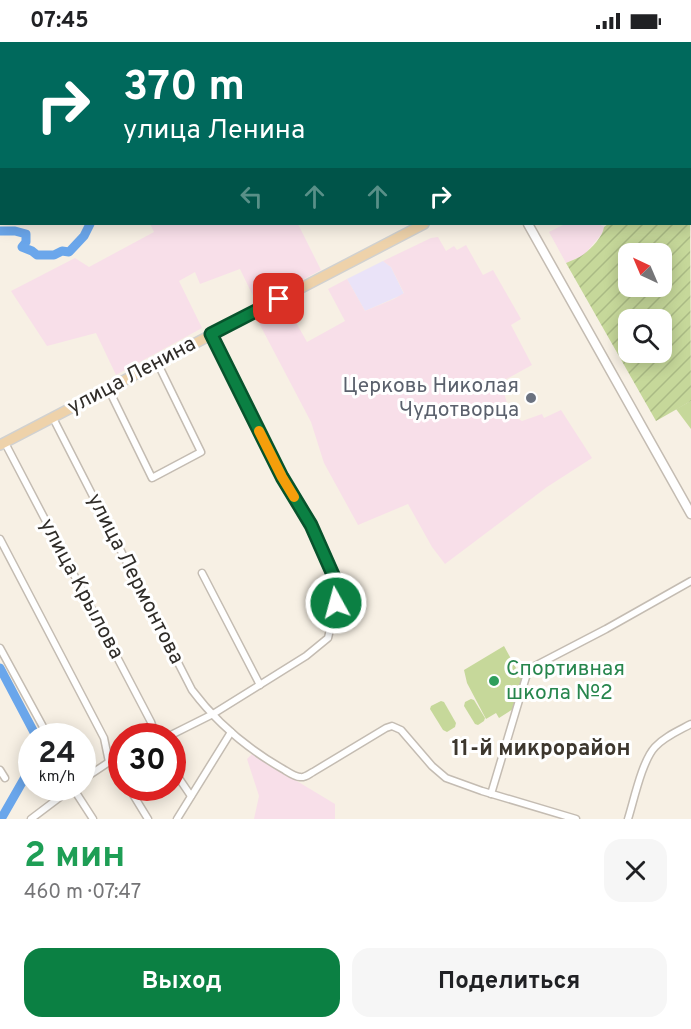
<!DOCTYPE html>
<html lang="ru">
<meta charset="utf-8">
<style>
:root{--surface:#fff;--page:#f6f6f6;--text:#202124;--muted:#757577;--accent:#0b8043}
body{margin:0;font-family:Overpass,sans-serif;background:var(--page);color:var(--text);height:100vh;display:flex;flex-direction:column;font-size:22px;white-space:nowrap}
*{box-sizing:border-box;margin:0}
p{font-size:20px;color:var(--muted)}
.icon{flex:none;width:33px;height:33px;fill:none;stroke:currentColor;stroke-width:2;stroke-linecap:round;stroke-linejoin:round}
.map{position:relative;height:777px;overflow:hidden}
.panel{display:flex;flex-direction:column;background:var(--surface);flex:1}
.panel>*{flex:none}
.guide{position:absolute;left:0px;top:0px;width:692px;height:183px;box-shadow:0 3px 15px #0003;background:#00695c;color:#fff;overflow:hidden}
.needle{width:39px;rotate:316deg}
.fabs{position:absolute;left:618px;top:201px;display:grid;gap:12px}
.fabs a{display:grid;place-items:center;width:54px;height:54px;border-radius:12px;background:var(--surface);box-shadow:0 3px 15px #0003;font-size:30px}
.speed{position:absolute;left:18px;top:681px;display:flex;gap:12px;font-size:30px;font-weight:700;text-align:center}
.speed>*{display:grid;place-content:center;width:78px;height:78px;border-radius:50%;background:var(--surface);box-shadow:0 3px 15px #0003;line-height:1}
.speed small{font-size:15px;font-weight:400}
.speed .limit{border:9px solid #d22;background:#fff;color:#111}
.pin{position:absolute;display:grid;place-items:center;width:51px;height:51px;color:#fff;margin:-26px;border-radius:12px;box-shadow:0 3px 9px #0006}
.me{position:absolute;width:66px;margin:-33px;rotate:353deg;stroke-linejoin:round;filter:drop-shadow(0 0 4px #0008)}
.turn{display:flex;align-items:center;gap:21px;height:126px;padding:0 24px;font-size:27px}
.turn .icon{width:78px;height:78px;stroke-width:2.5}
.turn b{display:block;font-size:42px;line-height:51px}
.lanes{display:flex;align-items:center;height:57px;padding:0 24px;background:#0003;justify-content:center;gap:30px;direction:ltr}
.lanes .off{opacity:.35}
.round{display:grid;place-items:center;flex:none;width:63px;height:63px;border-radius:18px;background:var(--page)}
.headline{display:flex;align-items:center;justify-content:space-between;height:102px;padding:0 24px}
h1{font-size:36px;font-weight:700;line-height:45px;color:#1e9e55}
.cta{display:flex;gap:12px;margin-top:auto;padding:12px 24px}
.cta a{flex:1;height:69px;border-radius:18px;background:var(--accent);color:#fff;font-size:24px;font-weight:700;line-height:69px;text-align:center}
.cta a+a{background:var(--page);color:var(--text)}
.status{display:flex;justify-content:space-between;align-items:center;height:42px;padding:0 30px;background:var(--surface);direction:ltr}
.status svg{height:16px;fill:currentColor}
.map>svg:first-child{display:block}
.commercial{fill:#eae3f8}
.industrial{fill:#f8dfe9}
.green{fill:#c6d89a}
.forest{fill:url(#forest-firs)}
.garden{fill:url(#garden-furrows);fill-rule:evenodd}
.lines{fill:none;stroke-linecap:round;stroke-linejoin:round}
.river{stroke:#6aa6eb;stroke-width:9}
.street-casing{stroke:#c4bcb2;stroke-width:9}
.secondary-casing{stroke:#c4bcb2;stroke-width:11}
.primary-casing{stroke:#d1d1d0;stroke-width:12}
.street{stroke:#fff;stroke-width:6}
.secondary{stroke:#fff;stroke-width:8}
.primary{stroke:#eed2aa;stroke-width:9}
.route-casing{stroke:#07532c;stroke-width:15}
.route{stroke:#0b8043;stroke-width:10}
.slow{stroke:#f59e0b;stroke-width:10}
.worship-dot{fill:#6b7280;stroke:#fff;stroke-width:2}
.leisure-dot{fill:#2e9e5b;stroke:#fff;stroke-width:2}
.labels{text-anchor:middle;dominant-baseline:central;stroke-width:6;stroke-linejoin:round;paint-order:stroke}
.street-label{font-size:21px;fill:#302d29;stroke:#fff}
.worship-label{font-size:21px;fill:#5b616d;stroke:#fff;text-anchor:end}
.leisure-label{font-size:21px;fill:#27864d;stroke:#fff;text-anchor:start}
.neighbourhood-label{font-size:22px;font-weight:bold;fill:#3d372e;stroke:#fff}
</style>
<div class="status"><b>07:45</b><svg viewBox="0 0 49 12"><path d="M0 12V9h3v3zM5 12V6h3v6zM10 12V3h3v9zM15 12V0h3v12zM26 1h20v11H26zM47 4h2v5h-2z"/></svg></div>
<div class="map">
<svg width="691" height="777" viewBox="0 0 691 777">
<defs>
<pattern id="forest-firs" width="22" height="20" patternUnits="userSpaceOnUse" patternTransform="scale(1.5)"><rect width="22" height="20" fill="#c6d89a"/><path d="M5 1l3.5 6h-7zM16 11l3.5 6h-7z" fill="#aaba85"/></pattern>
<pattern id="garden-furrows" width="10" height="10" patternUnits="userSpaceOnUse" patternTransform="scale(1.5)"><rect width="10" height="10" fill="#c6d89a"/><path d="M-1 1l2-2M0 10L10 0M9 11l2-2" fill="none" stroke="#aaba85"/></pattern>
</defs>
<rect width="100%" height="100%" fill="#f7f0e4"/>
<polygon class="commercial" points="383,219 391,225 404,252 365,269 347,237"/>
<g class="industrial">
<polygon points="150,182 298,182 321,228 257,262 240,227 200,242 195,230 179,239 202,286 116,333 96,291 47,304 11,249 75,216 89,225 154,190"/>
<polygon points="565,182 599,182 604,185 604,189 584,213 566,221 549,190"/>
<polygon points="438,195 446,209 454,204 457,208 466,203 483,233 493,228 521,277 511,283 532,323 501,340 510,372 522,379 542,372 544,376 561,368 592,416 547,445 445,522 432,505 408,462 358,483 324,421 311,380 259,281 282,269 289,268 307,300 345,279 328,247 347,237 365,269 394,257 404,251 391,225 383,219 431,196"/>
<polygon points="252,712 335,762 335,777 254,777 259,754 247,717"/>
</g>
<g class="green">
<polygon points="691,359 691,387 676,367"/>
<polygon points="504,604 522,637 513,667 499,676 496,671 486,677 467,641 464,628"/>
<polygon points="471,657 474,658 485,676 484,679 478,683 475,682 464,664 465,660"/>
<polygon points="441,659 444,660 456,681 455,685 447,690 443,688 430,667 431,664"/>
</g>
<polygon class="forest" points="664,0 691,0 691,164 690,2 663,2"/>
<path class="garden" d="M690,163L691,359L656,379L566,221C572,218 579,216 584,212C592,206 603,194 604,185L608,182H690ZM628,212H662V244H628ZM628,278H662V310H628Z"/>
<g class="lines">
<g class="river">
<polyline points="133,2 133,0"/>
<polyline points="0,189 15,189 26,192 26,200 22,205 32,209 37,213 54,213 62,209 69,210 84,194 90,182"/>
<polyline points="0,626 36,694"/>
<polyline points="1,777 32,723"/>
</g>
<defs>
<g id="street">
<polyline points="108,346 152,436 201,410 157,320"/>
<path d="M53,376L192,648C216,680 248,707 283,727C288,730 295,735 300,735C305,736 309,732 313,730L386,686L392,684L401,688L432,724L446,736L482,749L576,777"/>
<polyline points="5,401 151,680 156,694"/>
<polyline points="0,497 104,696 109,720"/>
<polyline points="202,531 260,643"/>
<polyline points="0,606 48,694"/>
<polyline points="169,694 213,672 306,614 328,596 336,561 334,535 311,483 282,435 211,292"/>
<polyline points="116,717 122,729"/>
<polyline points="172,726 191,754"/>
<polyline points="0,728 5,736"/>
<polyline points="82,738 109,720 122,715"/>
<polyline points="73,746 93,777"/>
<polyline points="129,746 148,777"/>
<polyline points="491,752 526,635 531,626 606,587 691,539"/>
<polyline points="31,777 72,746"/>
<polyline points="177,777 231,690"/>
<path d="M628,777C634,758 642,719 655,705C664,695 678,689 691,682"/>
</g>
<g id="secondary">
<polyline points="423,0 423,2"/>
<polyline points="528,182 691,472"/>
</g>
<g id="primary">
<polyline points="635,2 636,0"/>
<polyline points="0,403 424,182"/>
</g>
</defs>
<use href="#street" class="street-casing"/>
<use href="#secondary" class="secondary-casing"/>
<use href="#primary" class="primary-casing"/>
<use href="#street" class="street"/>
<use href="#secondary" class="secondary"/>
<use href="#primary" class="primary"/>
</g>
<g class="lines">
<defs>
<polyline id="route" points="279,257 211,292 282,435 311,483 334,535 336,561"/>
</defs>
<use href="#route" class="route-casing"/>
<use href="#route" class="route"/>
<polyline class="slow" points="259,389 282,435 294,455"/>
</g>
<circle class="worship-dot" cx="531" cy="356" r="6"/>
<circle class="leisure-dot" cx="494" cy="639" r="6"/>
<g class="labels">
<g class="street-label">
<text transform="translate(132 334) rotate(-28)">улица Ленина</text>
<text transform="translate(135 537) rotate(63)">улица Лермонтова</text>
<text transform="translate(81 547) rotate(62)">улица Крылова</text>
</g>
<g class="worship-label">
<text x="519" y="344">Церковь Николая<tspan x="519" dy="24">Чудотворца</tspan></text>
</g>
<g class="leisure-label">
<text x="506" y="627">Спортивная<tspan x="506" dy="24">школа №2</tspan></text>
</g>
<g class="neighbourhood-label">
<text x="541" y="707">11-й микрорайон</text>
</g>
</g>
</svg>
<div class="fabs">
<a><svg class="needle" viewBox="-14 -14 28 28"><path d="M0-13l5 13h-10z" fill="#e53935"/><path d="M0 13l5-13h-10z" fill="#757577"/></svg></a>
<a><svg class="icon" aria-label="search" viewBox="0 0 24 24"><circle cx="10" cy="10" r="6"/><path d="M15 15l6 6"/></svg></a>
</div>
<div class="speed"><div>24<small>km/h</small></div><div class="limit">30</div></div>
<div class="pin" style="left:279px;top:257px;background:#d93025"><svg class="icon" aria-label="arrive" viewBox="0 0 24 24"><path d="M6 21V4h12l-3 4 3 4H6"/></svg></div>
<svg class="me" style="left:336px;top:561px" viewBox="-20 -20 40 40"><circle r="17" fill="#0b8043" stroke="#fff" stroke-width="3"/><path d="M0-11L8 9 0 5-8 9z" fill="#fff"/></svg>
<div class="guide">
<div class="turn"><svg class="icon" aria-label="right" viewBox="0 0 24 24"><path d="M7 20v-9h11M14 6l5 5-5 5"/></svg><div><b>370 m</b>улица Ленина</div></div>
<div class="lanes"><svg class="icon off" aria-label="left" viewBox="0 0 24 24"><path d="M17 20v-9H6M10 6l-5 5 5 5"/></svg><svg class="icon off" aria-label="ahead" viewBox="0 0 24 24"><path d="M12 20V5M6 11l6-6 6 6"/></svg><svg class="icon off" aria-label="ahead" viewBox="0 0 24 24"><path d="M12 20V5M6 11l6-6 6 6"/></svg><svg class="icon" aria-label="right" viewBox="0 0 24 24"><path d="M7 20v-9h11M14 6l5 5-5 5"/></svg></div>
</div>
</div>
<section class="panel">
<div class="headline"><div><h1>2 мин</h1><p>460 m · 07:47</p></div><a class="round"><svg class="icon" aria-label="close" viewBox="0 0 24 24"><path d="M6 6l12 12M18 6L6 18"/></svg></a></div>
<div class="cta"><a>Выход</a><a>Поделиться</a></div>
</section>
